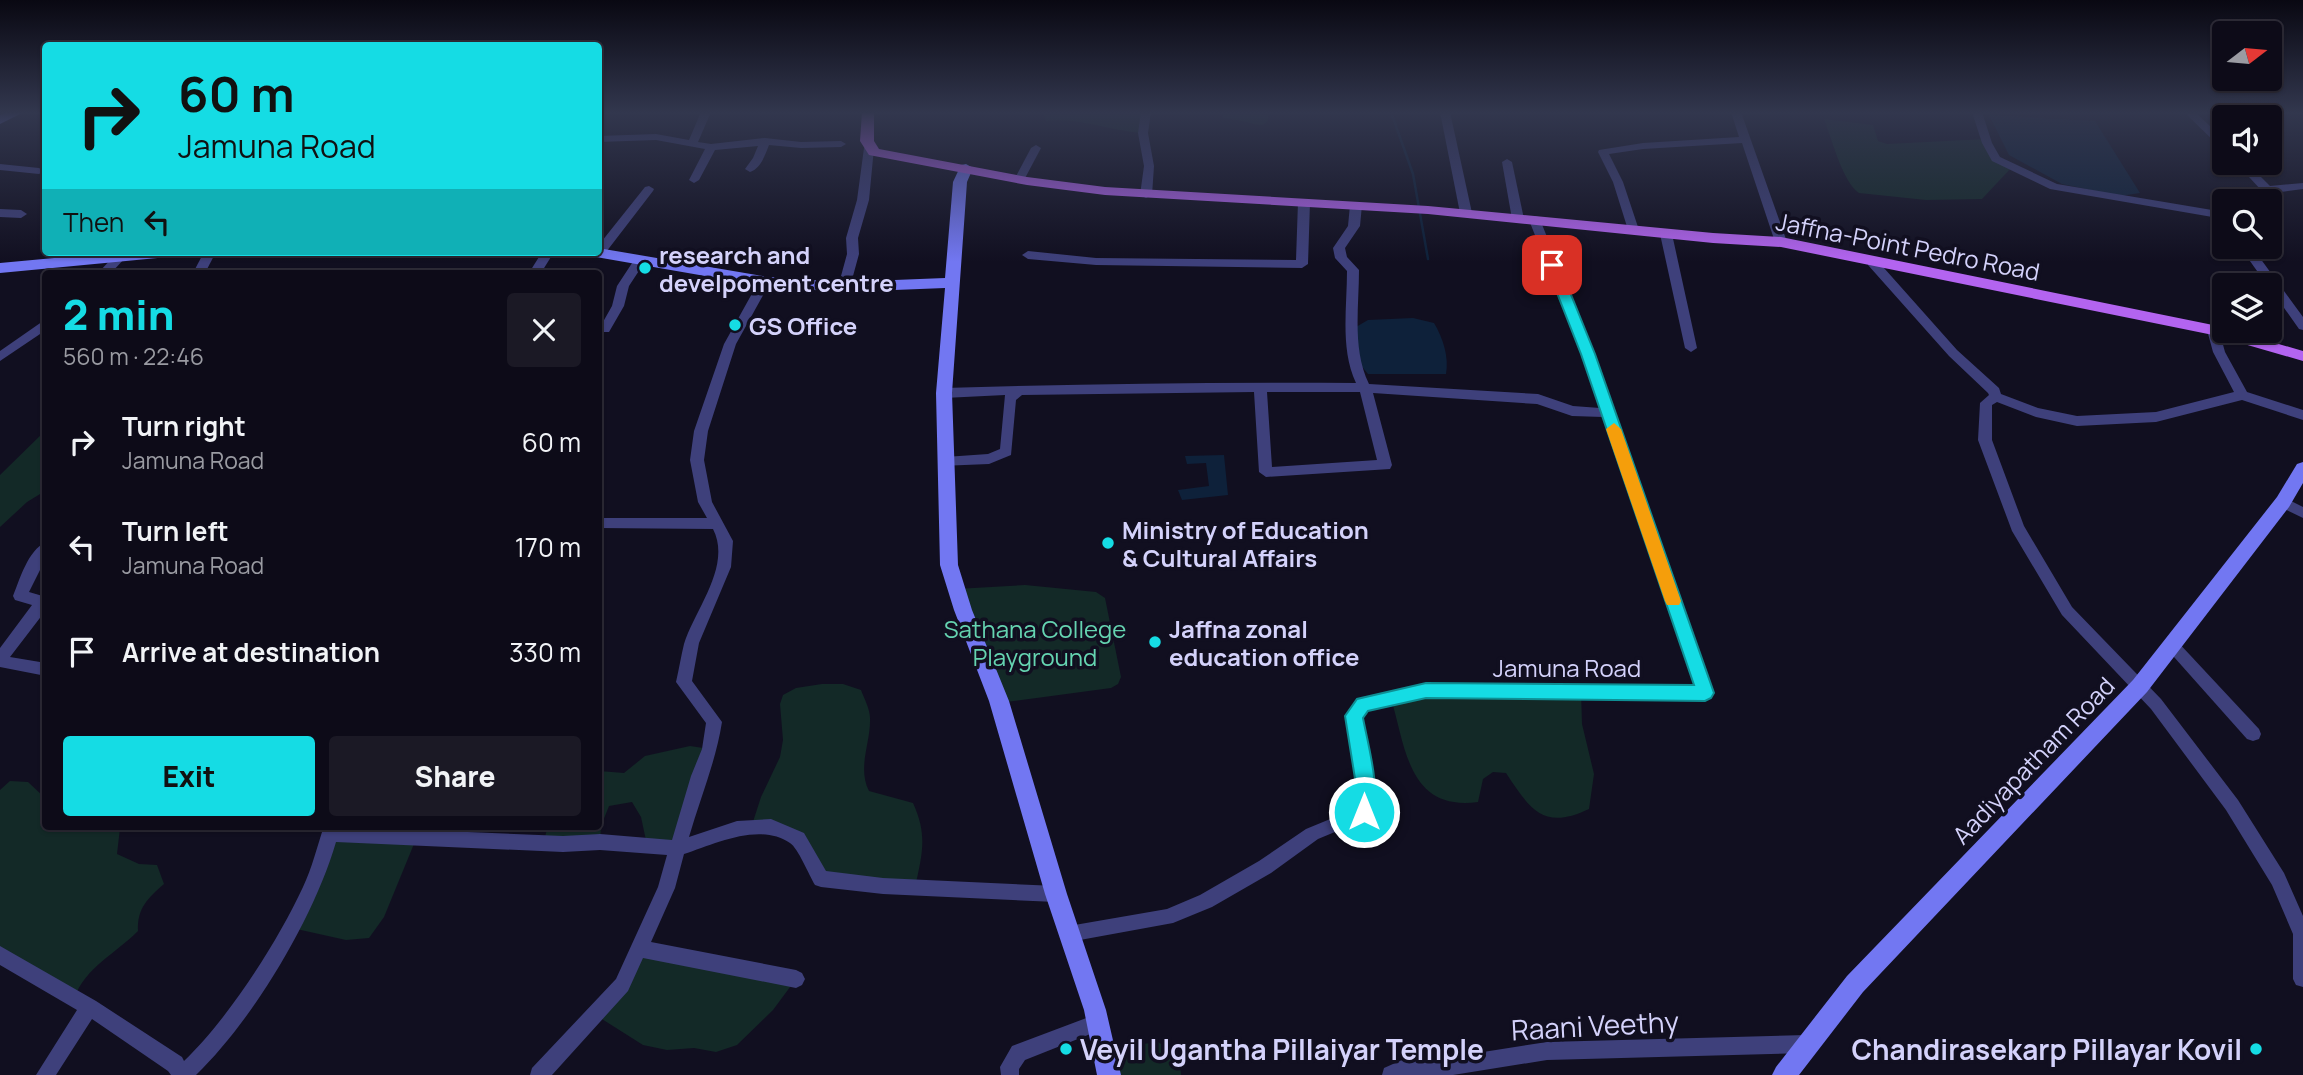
<!DOCTYPE html>
<meta charset="utf-8">
<style>
:root{--surface:#0d0b18;--page:#1b1925;--text:#f1f3f6;--muted:#9a9ba2;--line:#2d2b37;--accent:#15dce4}
body{margin:0;font-family:Manrope,sans-serif;background:var(--page);color:var(--text);height:100vh;display:flex;flex-direction:column;font-size:26px;white-space:nowrap}
*{box-sizing:border-box;margin:0}
p{font-size:23px;color:var(--muted)}
.icon{flex:none;width:38px;height:38px;fill:none;stroke:currentColor;stroke-width:2;stroke-linecap:round;stroke-linejoin:round}
.map{position:relative;flex:1;overflow:hidden}
.side{position:absolute;left:42px;top:270px;width:560px;height:560px;display:flex;flex-direction:column;background:var(--surface);border-radius:7px;box-shadow:0 2px 5px #0004,0 0 0 2px var(--line)}
.side>*{flex:none}
.top-card{position:absolute;left:42px;top:42px;width:560px;height:214px;border-radius:7px;box-shadow:0 2px 5px #0004,0 0 0 2px var(--line);background:#15dce4;color:#111;overflow:hidden}
.needle{width:46px;rotate:74deg}
.fabs{position:absolute;left:2212px;top:21px;display:grid;gap:14px}
.fabs a{display:grid;place-items:center;width:70px;height:70px;border-radius:7px;background:var(--surface);box-shadow:0 2px 5px #0004,0 0 0 2px var(--line);font-size:35px}
.pin{position:absolute;display:grid;place-items:center;width:60px;height:60px;color:#fff;margin:-30px;border-radius:14px;box-shadow:0 4px 10px #0006}
.me{position:absolute;width:77px;margin:-38px;rotate:0deg;stroke-linejoin:round;filter:drop-shadow(0 0 5px #0008)}
.turn{display:flex;align-items:center;gap:24px;height:147px;padding:0 21px;font-size:32px}
.turn .icon{width:91px;height:91px;stroke-width:2.5}
.turn b{display:block;font-size:49px;line-height:60px}
.then{display:flex;align-items:center;height:66px;padding:0 21px;background:#0003;gap:14px;font-size:26px}
.round{display:grid;place-items:center;flex:none;width:74px;height:74px;border-radius:7px;background:var(--page)}
.overview{display:flex;align-items:center;justify-content:space-between;height:119px;padding:0 21px}
h1{font-size:42px;font-weight:800;line-height:52px;color:var(--accent)}
.cta{display:flex;gap:14px;margin-top:auto;padding:14px 21px}
.cta a{flex:1;height:80px;border-radius:7px;background:var(--accent);color:#111;font-size:28px;font-weight:800;line-height:80px;text-align:center}
.cta a+a{background:var(--page);color:var(--text)}
ul{padding:0;list-style:none}
li{display:flex;align-items:center;gap:21px;height:105px;padding:0 21px}
li div{flex:1}
li b{display:block;font-size:26px}
li em{font-style:normal}
.map>svg:first-child{display:block}
.green{fill:#132927}
.water{fill:#0e213a}
.lines{fill:none;stroke-linecap:round;stroke-linejoin:round}
.stream{stroke:#0e213a;stroke-width:2.5}
.street{fill:#3e407b;fill-rule:evenodd}
.secondary{fill:#7277f2;fill-rule:evenodd}
.primary{fill:#b364f0;fill-rule:evenodd}
.route{fill:#15dce4;stroke:#0e8f94;stroke-width:2}
.slow{fill:#f59e0b}
.poi-dot{fill:#15dce4;stroke:#110f20;stroke-width:2.5}
.labels{text-anchor:middle;dominant-baseline:central;stroke-width:7;stroke-linejoin:round;paint-order:stroke}
.street-label{font-size:24px;fill:#d4d2fb;stroke:#110f20}
.poi-label{font-size:24px;font-weight:bold;fill:#d4d2fb;stroke:#110f20;text-anchor:start}
.park-label{font-size:24px;fill:#65d4b1;stroke:#110f20}
.near-street-label{font-size:28px;fill:#d4d2fb;stroke:#110f20}
.near-poi-label{font-size:28px;font-weight:bold;fill:#d4d2fb;stroke:#110f20;text-anchor:start}
</style>
<div class="map">
<svg width="2303" height="1075" viewBox="0 0 2303 1075">
<rect width="100%" height="100%" fill="#110f20"/>
<g class="green">
<path d="M1043,112H1146L1143,133C1110,131 1078,117 1046,121Z"/>
<path d="M1221,112H1268V120L1263,125C1249,124 1238,119 1224,118Z"/>
<path d="M1824,119L1873,125L1878,141L1887,144L1986,139L1992,155L2012,167L1982,199L1926,200L1859,193C1842,181 1832,139 1824,119Z"/>
<polygon points="45,431 45,491 27,502 0,527 0,475"/>
<polygon points="1025,585 1096,592 1105,598 1121,677 1118,684 1111,688 1006,702 956,589"/>
<path d="M822,684H843L861,690C864,698 870,709 870,718C871,743 857,767 869,791L913,803C928,836 922,854 915,888L821,879L798,838L751,828L761,797L780,757L783,740L780,704L783,695L796,688Z"/>
<path d="M1581,691L1582,724L1594,774L1589,809C1543,831 1530,809 1506,773L1493,772L1483,779L1478,802C1409,811 1406,750 1391,698Z"/>
<polygon points="690,746 710,749 678,848 647,845 641,817 632,802 609,806 601,826 600,842 543,844 548,826 598,826 599,771 624,773 645,756"/>
<path d="M10,781L28,782L45,798L46,826H117L120,828L117,854L139,864L157,865L164,884C148,898 137,908 138,931C115,954 86,967 74,998L0,955V790Z"/>
<polygon points="330,834 416,839 384,917 369,938 346,940 292,928"/>
<polygon points="639,948 796,979 773,1010 737,1045 716,1052 694,1048 667,1050 643,1045 594,1014"/>
<path d="M1158,1042C1173,1051 1180,1058 1181,1075H1109L1110,1058L1143,1044Z"/>
</g>
<g class="water">
<polygon points="1989,115 2095,121 2140,193 2120,196 2062,184 2009,155"/>
<path d="M1413,318L1434,323C1443,338 1449,357 1446,374H1368L1359,363L1356,327L1368,320Z"/>
<polygon points="1224,455 1228,495 1182,500 1178,490 1209,486 1206,463 1187,464 1185,456"/>
</g>
<g class="lines">
<polyline class="stream" points="1391,112 1413,174 1428,259"/>
<g class="street">
<path d="M701,112H711L698,142L711,144L765,138L801,142L841,141L846,144L841,147L801,148L769,145C765,155 761,168 750,172L745,169L753,158L758,146L715,150L699,180L694,183L689,180L705,149L656,140L598,142V136L656,134L689,140Z"/>
<polygon points="1141,112 1151,112 1148,133 1154,166 1152,195 1146,198 1140,195 1144,166 1138,133"/>
<polygon points="1440,112 1450,112 1472,213 1470,215 1462,215 1460,213"/>
<polygon points="1731,112 1741,112 1787,242 1785,245 1777,245 1775,242 1742,143 1643,149 1609,154 1623,182 1639,230 1633,234 1629,233 1613,182 1598,152 1599,150 1643,143 1739,137"/>
<polygon points="1972,112 1982,112 1992,143 2000,157 2057,184 2224,212 2224,219 2050,189 1992,161 1982,143"/>
<polygon points="2184,112 2195,112 2224,139 2224,148 2220,147"/>
<polygon points="869,145 874,148 869,200 858,238 859,254 850,287 844,291 838,287 847,254 846,238 857,200 864,148"/>
<polygon points="1036,145 1041,148 1024,180 1019,183 1015,182 1014,180 1031,148"/>
<polygon points="1507,159 1512,162 1524,219 1518,223 1512,219 1502,162"/>
<polygon points="2236,163 2247,163 2270,186 2303,183 2303,189 2274,193 2283,214 2270,220 2270,201 2266,201 2262,191"/>
<polygon points="0,164 39,168 44,171 39,174 0,170"/>
<polygon points="649,186 654,189 653,191 603,256 595,256 593,253 598,252 598,246 645,187"/>
<polygon points="1304,199 1310,202 1308,264 1302,268 1096,265 1028,259 1022,255 1028,251 1096,258 1296,260 1298,202"/>
<path d="M1356,202L1362,205L1360,226L1345,248L1347,257L1359,270C1359,308 1352,349 1369,384L1538,394L1573,406L1600,408L1582,354L1529,220L1535,216L1539,217L1594,354L1713,693L1710,698L1705,700L1426,698L1368,710L1362,717L1374,791L1371,817L1318,839L1271,873L1212,907L1173,923L1069,942L1063,939L1060,933L1063,927L1167,909L1200,895L1259,861L1306,829L1357,808L1358,791L1346,716L1358,699L1426,684L1695,686L1603,417L1572,416L1537,404L1373,393L1392,465L1390,469L1266,477L1259,472L1254,392L1022,395L1016,400L1011,455L989,464L940,466L938,462L940,458L945,457L988,454L1000,449L1005,395L944,398L938,393L944,388C1081,384 1219,382 1356,383C1340,349 1347,308 1347,271L1335,258L1333,248L1348,226L1350,205ZM1267,392H1360L1377,460L1272,467Z"/>
<polygon points="0,209 21,210 27,214 21,218 0,217"/>
<polygon points="1666,230 1672,234 1697,348 1691,352 1685,348 1660,234"/>
<polygon points="2240,247 2252,247 2303,317 2303,330 2299,329 2270,288 2270,285 2267,285"/>
<polygon points="204,252 216,252 205,273 193,273"/>
<polygon points="542,252 554,252 541,273 529,273"/>
<polygon points="120,253 126,257 111,273 98,273 116,254"/>
<polygon points="640,256 646,260 629,286 624,306 609,332 601,332 599,329 612,306 617,286 636,257"/>
<polygon points="1872,258 1876,259 1957,350 1999,388 2001,394 2038,408 2077,416 2156,412 2234,392 2213,352 2207,330 2213,326 2219,330 2225,352 2247,392 2303,410 2303,420 2242,400 2156,422 2077,426 2036,417 1997,402 1992,405 1992,440 2024,526 2072,607 2161,699 2238,800 2284,873 2303,916 2303,987 2296,985 2293,979 2293,934 2272,885 2226,810 2151,709 2062,615 2012,531 1978,440 1980,403 1989,395 1988,393 1949,356 1868,265 1868,259"/>
<path d="M765,277L771,281L736,344L708,431L704,460L712,502L733,541L731,567L699,643L692,681L722,722C716,761 700,799 689,837L737,821L771,819L804,833L826,871L883,878L1056,886L1062,888L1065,894L1062,900L1056,902L883,894L821,887L815,885C809,875 798,848 790,843C759,822 715,844 684,854L675,888L651,942L796,970L802,973L805,979L802,985L796,988L643,958L628,991L552,1075H530L532,1068L616,979L658,887L667,855L600,850L563,852L336,842C314,918 253,1020 196,1075H171L168,1071L92,1019L56,1075H36L77,1010L0,965V946L96,1001L182,1057L184,1061C228,1019 277,943 303,887C312,868 317,847 324,826L563,836L600,834L672,840L691,776L702,749L706,723L676,682C679,669 681,656 684,644C695,609 732,566 713,529L598,528V518H707L698,502L690,460L694,431L724,344L759,281Z"/>
<polygon points="46,319 46,330 0,361 0,351"/>
<polygon points="2283,497 2303,507 2303,518 2278,506 2276,502 2278,498"/>
<path d="M46,542V558L29,592L46,597V610L10,657L46,663V676L0,667V648L32,605L15,600L13,596C20,579 28,550 46,542Z"/>
<polygon points="2171,638 2176,640 2259,729 2261,734 2259,739 2253,741 2247,739 2166,648 2164,644 2166,640"/>
<polygon points="1097,1014 1103,1017 1106,1023 1103,1029 1025,1060 1019,1069 1019,1075 1001,1075 1000,1067 1012,1046"/>
<polygon points="1806,1035 1812,1038 1815,1044 1812,1050 1806,1053 1547,1060 1453,1075 1382,1075 1384,1068 1402,1060 1426,1061 1547,1042"/>
</g>
<g class="secondary">
<polygon points="8,112 24,112 0,124 0,115"/>
<polygon points="966,164 973,168 967,182 952,393 958,565 972,610 1009,701 1067,894 1106,1010 1121,1075 1097,1075 1084,1010 1045,894 989,701 954,610 940,565 936,393 945,288 844,292 769,287 596,257 589,252 598,252 598,248 769,277 844,282 945,278 953,182 961,165"/>
<polygon points="119,252 175,252 168,257 0,273 0,263"/>
<polygon points="2303,462 2303,483 2289,507 2147,692 1863,992 1799,1075 1772,1075 1776,1067 1847,976 2133,680 2277,497 2297,464"/>
</g>
<polygon class="primary" points="862,112 874,112 874,141 879,149 1027,177 1105,187 1428,206 1713,233 1781,237 2213,325 2224,328 2224,331 2234,331 2303,351 2303,361 2213,335 1781,247 1713,243 1428,214 1105,195 1027,185 869,155 860,141"/>
</g>
<linearGradient id="sky" x2="0" y2="1"><stop stop-color="#090812"/><stop offset="0.43" stop-color="#32374e"/><stop offset="1" stop-color="#32374e" stop-opacity="0"/></linearGradient>
<rect width="2303" height="262" fill="url(#sky)"/>
<path class="route" d="M1552,261L1559,265L1595,354L1714,693L1711,698L1705,701L1426,698L1368,711L1363,718C1368,745 1382,793 1371,818L1364,821L1358,818L1355,812L1357,791L1345,716L1357,699L1426,683L1694,685L1581,354L1546,265Z"/>
<polygon class="slow" points="1614,423 1621,429 1681,601 1679,605 1667,605 1665,601 1606,429"/>
<g class="poi-dot">
<circle cx="645" cy="268" r="7"/>
<circle cx="735" cy="325" r="7"/>
<circle cx="1108" cy="543" r="7"/>
<circle cx="1155" cy="642" r="7"/>
<circle cx="1066" cy="1049" r="7"/>
<circle cx="2256" cy="1049" r="7"/>
</g>
<g class="labels">
<g class="street-label">
<text transform="translate(1908 246) rotate(11)">Jaffna-Point Pedro Road</text>
<text x="1567" y="667">Jamuna Road</text>
<text transform="translate(2033 760) rotate(-46)">Aadiyapatham Road</text>
</g>
<g class="poi-label">
<text x="659" y="254">research and<tspan x="659" dy="28">develpoment centre</tspan></text>
<text x="749" y="325">GS Office</text>
<text x="1122" y="529">Ministry of Education<tspan x="1122" dy="28">&amp; Cultural Affairs</tspan></text>
<text x="1169" y="628">Jaffna zonal<tspan x="1169" dy="28">education office</tspan></text>
</g>
<g class="park-label">
<text x="1035" y="628">Sathana College<tspan x="1035" dy="28">Playground</tspan></text>
</g>
<g class="near-street-label">
<text transform="translate(1595 1025) rotate(-3)">Raani Veethy</text>
</g>
<g class="near-poi-label">
<text x="1080" y="1049">Veyil Ugantha Pillaiyar Temple</text>
<text x="2242" y="1049" text-anchor="end">Chandirasekarp Pillayar Kovil</text>
</g>
</g>
</svg>
<div class="fabs">
<a><svg class="needle" viewBox="-14 -14 28 28"><path d="M0-13l5 13h-10z" fill="#e53935"/><path d="M0 13l5-13h-10z" fill="#9a9ba2"/></svg></a>
<a><svg class="icon" aria-label="sound" viewBox="0 0 24 24"><path d="M4 9h4l5-4v14l-5-4H4zM17 9q2 3 0 6"/></svg></a>
<a><svg class="icon" aria-label="search" viewBox="0 0 24 24"><circle cx="10" cy="10" r="6"/><path d="M15 15l6 6"/></svg></a>
<a><svg class="icon" aria-label="layers" viewBox="0 0 24 24"><path d="M12 4l9 5-9 5-9-5zM3 14l9 5 9-5"/></svg></a>
</div>
<div class="pin" style="left:1552px;top:265px;background:#d93025"><svg class="icon" aria-label="arrive" viewBox="0 0 24 24"><path d="M6 21V4h12l-3 4 3 4H6"/></svg></div>
<svg class="me" style="left:1364px;top:812px" viewBox="-20 -20 40 40"><circle r="17" fill="#15dce4" stroke="#fff" stroke-width="3"/><path d="M0-11L8 9 0 5-8 9z" fill="#fff"/></svg>
<div class="top-card">
<div class="turn"><svg class="icon" aria-label="right" viewBox="0 0 24 24"><path d="M7 20v-9h11M14 6l5 5-5 5"/></svg><div><b>60 m</b>Jamuna Road</div></div>
<div class="then">Then<svg class="icon" aria-label="left" viewBox="0 0 24 24"><path d="M17 20v-9H6M10 6l-5 5 5 5"/></svg></div>
</div>
<section class="side">
<div class="overview"><div><h1>2 min</h1><p>560 m · 22:46</p></div><a class="round"><svg class="icon" aria-label="close" viewBox="0 0 24 24"><path d="M6 6l12 12M18 6L6 18"/></svg></a></div>
<ul>
<li><svg class="icon" aria-label="right" viewBox="0 0 24 24"><path d="M7 20v-9h11M14 6l5 5-5 5"/></svg><div><b>Turn right</b><p>Jamuna Road</p></div><em>60 m</em></li>
<li><svg class="icon" aria-label="left" viewBox="0 0 24 24"><path d="M17 20v-9H6M10 6l-5 5 5 5"/></svg><div><b>Turn left</b><p>Jamuna Road</p></div><em>170 m</em></li>
<li><svg class="icon" aria-label="arrive" viewBox="0 0 24 24"><path d="M6 21V4h12l-3 4 3 4H6"/></svg><div><b>Arrive at destination</b></div><em>330 m</em></li>
</ul>
<div class="cta"><a>Exit</a><a>Share</a></div>
</section>
</div>
